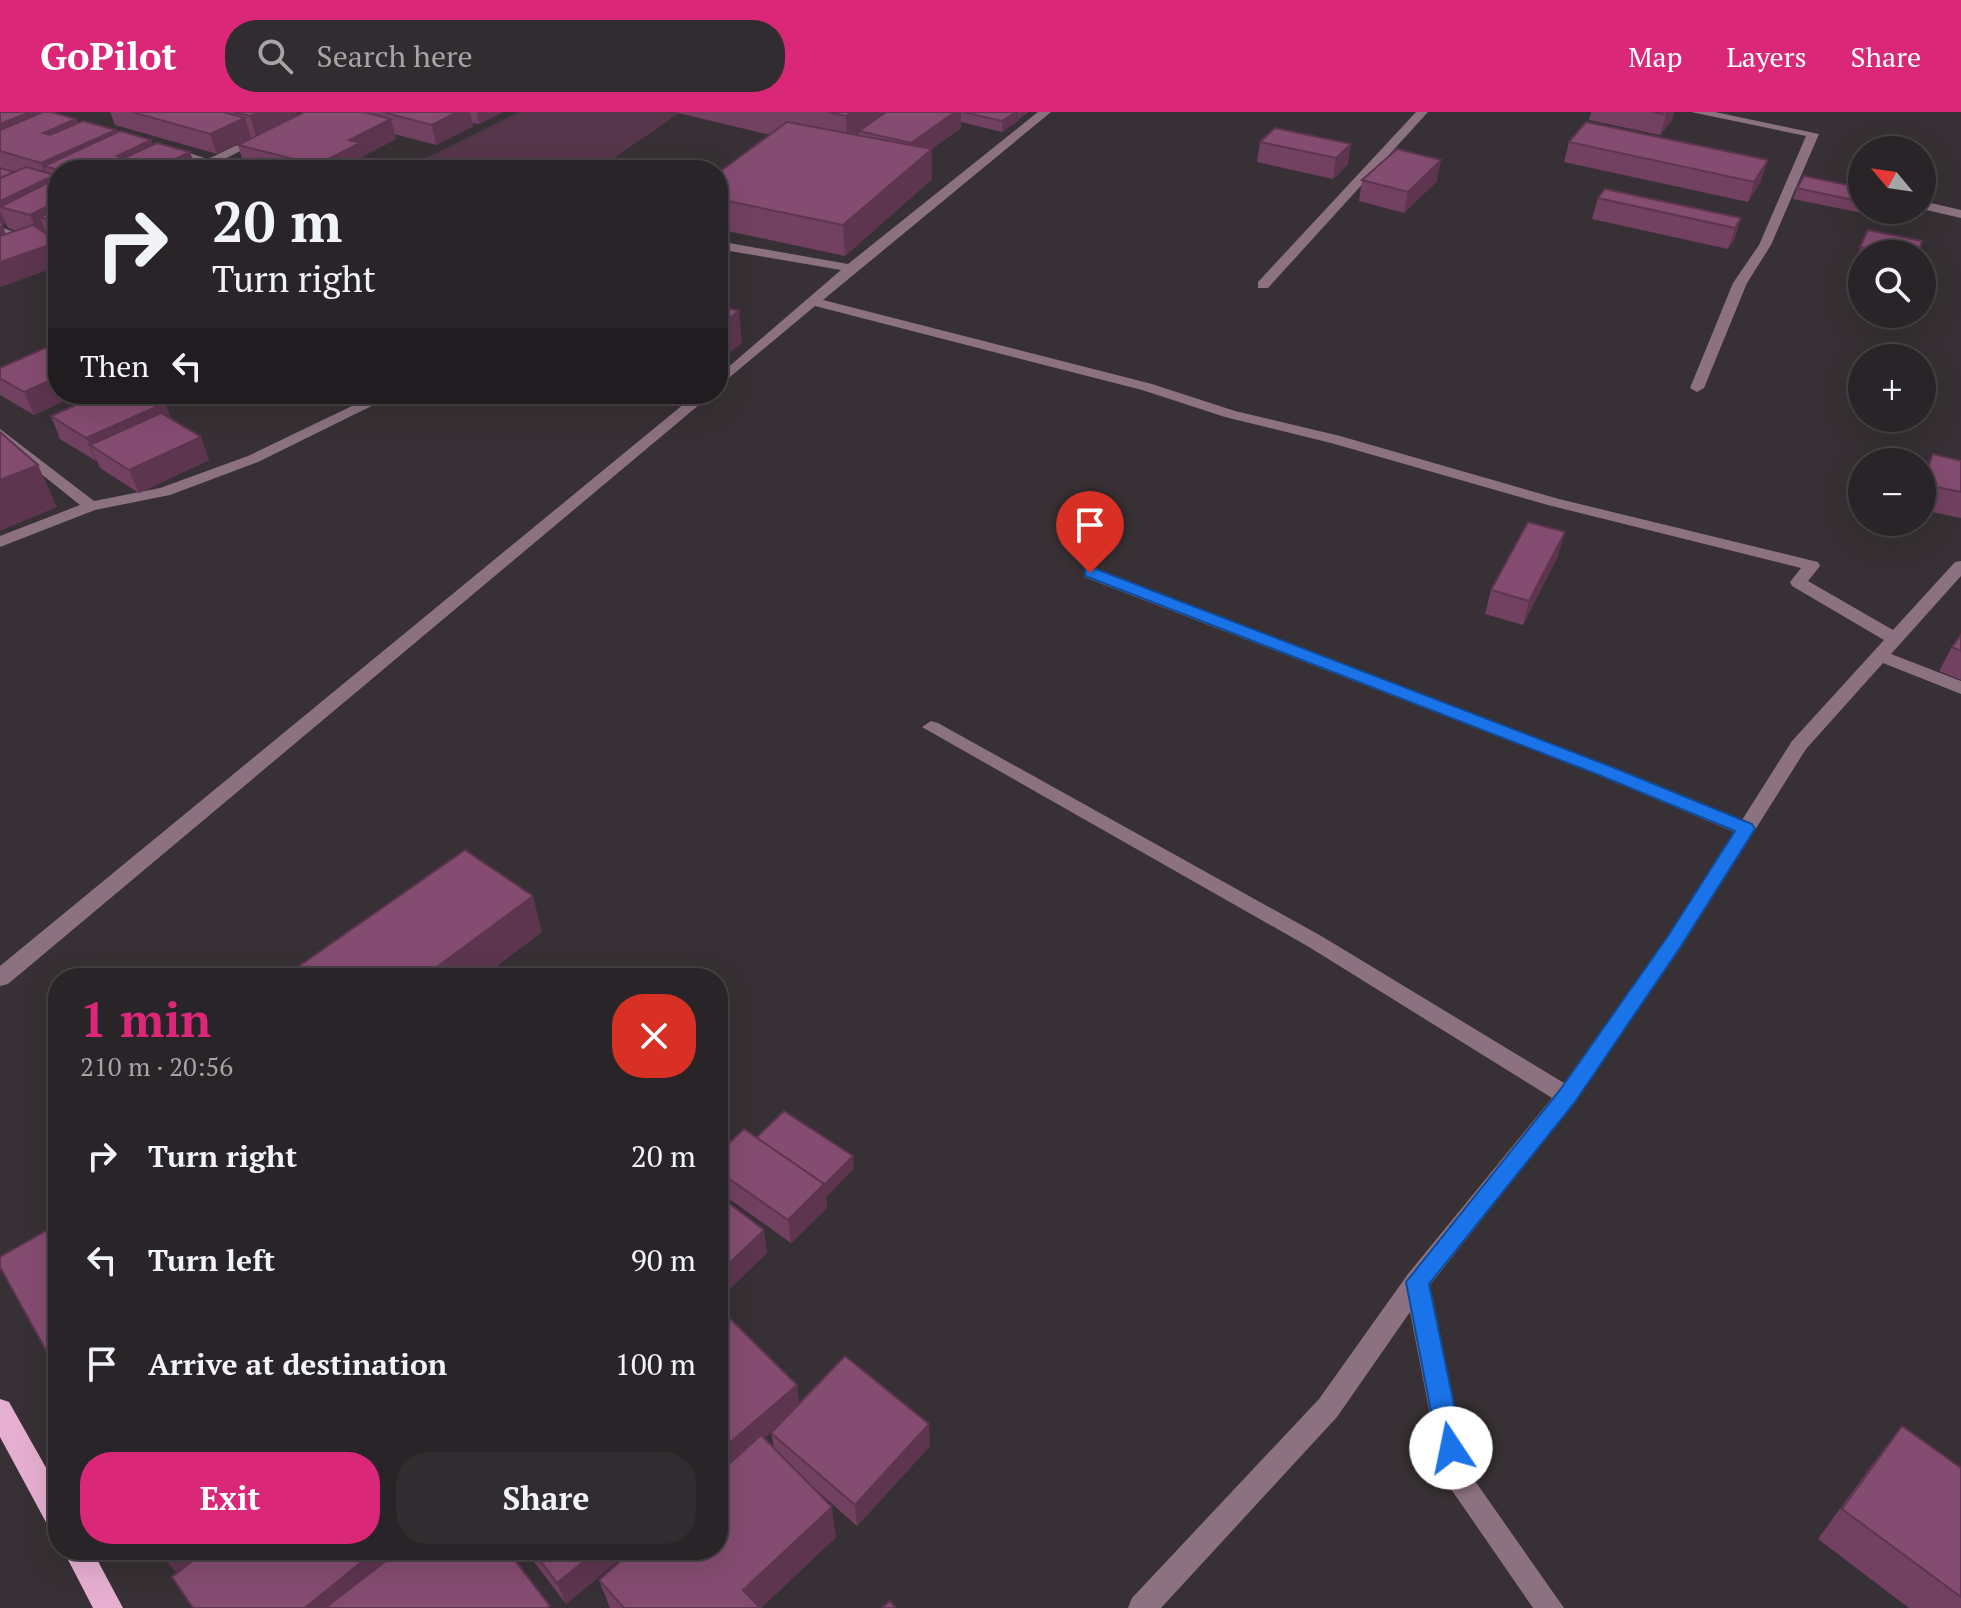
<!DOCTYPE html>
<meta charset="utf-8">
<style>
body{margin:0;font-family:"PT Serif",serif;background:#312c2f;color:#f1f3f6;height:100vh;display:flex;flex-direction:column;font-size:30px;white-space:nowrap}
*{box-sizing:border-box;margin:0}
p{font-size:26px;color:#a5a4a7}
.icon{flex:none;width:44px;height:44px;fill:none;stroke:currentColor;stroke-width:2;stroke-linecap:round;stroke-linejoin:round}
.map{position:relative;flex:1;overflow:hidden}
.side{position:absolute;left:48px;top:856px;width:680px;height:592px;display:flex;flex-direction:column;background:#292427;border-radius:32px;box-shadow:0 8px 32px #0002,0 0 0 2px #454144}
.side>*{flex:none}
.top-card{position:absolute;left:48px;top:48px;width:680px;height:244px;border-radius:32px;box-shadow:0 8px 32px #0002,0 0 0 2px #454144;background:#292427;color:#f1f3f6;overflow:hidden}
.needle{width:52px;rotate:299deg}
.tools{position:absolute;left:1848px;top:24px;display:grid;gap:16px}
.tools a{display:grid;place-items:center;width:88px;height:88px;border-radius:50%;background:#292427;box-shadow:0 8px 32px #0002,0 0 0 2px #454144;font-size:40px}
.pin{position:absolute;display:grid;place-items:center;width:68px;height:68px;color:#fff;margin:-82px -34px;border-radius:50% 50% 50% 0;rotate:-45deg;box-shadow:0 0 8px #0007}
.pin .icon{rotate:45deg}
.me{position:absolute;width:88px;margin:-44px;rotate:349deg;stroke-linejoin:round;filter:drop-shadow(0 0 6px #0008)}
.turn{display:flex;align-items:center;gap:28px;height:168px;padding:0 32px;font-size:36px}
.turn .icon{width:104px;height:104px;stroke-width:2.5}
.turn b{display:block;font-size:56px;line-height:68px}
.then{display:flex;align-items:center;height:76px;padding:0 32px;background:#0003;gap:16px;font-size:30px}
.round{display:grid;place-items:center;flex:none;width:84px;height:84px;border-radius:32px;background:#312c2f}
.overview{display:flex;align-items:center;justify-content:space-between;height:136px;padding:0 32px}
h1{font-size:48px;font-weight:600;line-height:60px;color:#db2777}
.cta{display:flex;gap:16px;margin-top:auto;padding:16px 32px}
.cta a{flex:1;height:92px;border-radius:32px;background:#db2777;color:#fff;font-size:32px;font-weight:600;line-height:92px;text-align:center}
.cta a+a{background:#312c2f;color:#f1f3f6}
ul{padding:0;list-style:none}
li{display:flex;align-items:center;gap:24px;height:104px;padding:0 32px}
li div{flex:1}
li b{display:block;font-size:30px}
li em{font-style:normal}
header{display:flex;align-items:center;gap:48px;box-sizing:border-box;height:112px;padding:0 40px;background:#db2777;color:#fff}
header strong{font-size:38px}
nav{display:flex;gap:44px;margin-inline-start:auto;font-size:28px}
.search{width:560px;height:72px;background:#312c2f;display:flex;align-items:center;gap:20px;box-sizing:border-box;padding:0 28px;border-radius:32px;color:#a5a4a7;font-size:30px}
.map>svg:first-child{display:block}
</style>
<header>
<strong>GoPilot</strong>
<div class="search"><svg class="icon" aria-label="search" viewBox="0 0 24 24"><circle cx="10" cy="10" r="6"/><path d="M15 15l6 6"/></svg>Search here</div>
<nav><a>Map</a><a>Layers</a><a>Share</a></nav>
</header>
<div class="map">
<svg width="1961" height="1496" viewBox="0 0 1961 1496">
<rect width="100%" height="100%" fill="#373034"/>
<!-- green -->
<polygon fill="#56364a" points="519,0 673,0 679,1 597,58 460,58 419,50"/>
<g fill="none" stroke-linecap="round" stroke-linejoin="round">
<!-- minor -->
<g fill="#8c7181" fill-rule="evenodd">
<polygon points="1038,0 1051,0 823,188 1152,272 1235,299 1340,324 1559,387 1818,450 1820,454 1808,469 1893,518 1955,450 1961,449 1961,464 1891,542 1961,569 1961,582 1883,551 1806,637 1682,834 1575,990 1430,1173 1468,1359 1564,1496 1533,1496 1442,1364 1410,1200 1337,1305 1161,1496 1128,1496 1132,1486 1319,1287 1408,1162 1552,986 1309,835 922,615 931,609 938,611 1323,825 1564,971 1668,824 1734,720 1598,663 1084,465 1084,457 1096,457 1612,655 1742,708 1792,629 1884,528 1792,474 1790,470 1801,456 1548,393 1331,331 1225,305 1142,278 815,194 718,275 718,264 841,158 718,137 718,129 848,152"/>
<polygon points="1416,0 1428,0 1268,176 1258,176 1258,170"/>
<polygon points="1691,0 1715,0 1819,22 1771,133 1747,171 1704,276 1697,280 1690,276 1733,171 1759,133 1806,24"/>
<polygon points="260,22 270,24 209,55 161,38 167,34 208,47"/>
<polygon points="1922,89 1961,98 1961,106 1922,97"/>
<polygon points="0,115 58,135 58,143 0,123"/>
<polygon points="377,282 396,282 258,350 170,383 95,398 0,435 0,424 80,393 0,329 0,317 94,389 160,376 248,344"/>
<polygon points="696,282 712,282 8,872 0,874 0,854"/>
</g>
<!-- major -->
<g fill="#e6afd1" fill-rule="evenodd">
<polygon points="0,1287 9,1290 58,1377 58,1417 48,1414 0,1325"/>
<polygon points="63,1438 92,1438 123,1496 93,1496"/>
</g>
</g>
<!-- wall -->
<g fill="#724161" fill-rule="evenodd">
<path d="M0 0 76 7 78 11 116 18 117 21 151 28 153 33 190 40 196 58H58V130L56 129 58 131V154L0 175ZM6 111 8 116 17 119 6 122 2 113Z"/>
<polygon points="110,0 297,0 297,3 304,0 503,0 479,12 472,11 473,14 436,33 394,22 396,27 363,44 365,51 352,58 263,58 244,53 238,33 251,26 217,42 115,13"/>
<polygon points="674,0 1029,0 1020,6 1019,6 1019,8 1002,20 961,10 961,16 931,37 932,67 845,144 718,117 718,61 770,23"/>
<polygon points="1591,0 1674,0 1672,8 1660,23 1589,8"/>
<polygon points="1275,16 1348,52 1333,67 1257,50 1260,30"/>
<polygon points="1569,30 1761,69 1748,90 1564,50"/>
<polygon points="1362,68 1437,69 1404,101 1359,89"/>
<polygon points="1797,76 1862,76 1862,98 1869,98 1867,102 1793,87"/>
<polygon points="1598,86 1741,106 1734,128 1728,137 1592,107"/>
<polygon points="1868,118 1917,142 1862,142 1862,147 1856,146"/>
<polygon points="0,256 58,282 79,282 34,303 0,283"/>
<polygon points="165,291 171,307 209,348 139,381 100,356 97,349 96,349 60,327 51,304"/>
<polygon points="1933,342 1961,349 1961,406 1922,398 1922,368"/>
<polygon points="1558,444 1523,513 1485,502 1491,478"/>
<polygon points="1961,523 1961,568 1939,559 1952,535"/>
<polygon points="756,1026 854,1056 826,1085 827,1096 791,1131 718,1079 718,1042"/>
<path d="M718 1195 800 1291 930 1334 857 1414 813 1375 836 1425 761 1496H610L599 1468 718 1438ZM772 1320 771 1321 774 1336 764 1326Z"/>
<polygon points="1902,1314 1961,1356 1961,1496 1909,1496 1818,1427 1877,1346"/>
<polygon points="525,1438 631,1438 566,1492"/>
</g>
<!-- shaded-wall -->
<g fill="#5d354f">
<polygon points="30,0 46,0 0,36 0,12"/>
<polygon points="260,0 297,0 298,4 256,24 250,4"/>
<polygon points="457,0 470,0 473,14 436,33 432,13"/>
<polygon points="477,0 503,0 479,12"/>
<polygon points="851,0 907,0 859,19 859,33 848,41 846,4"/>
<polygon points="952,0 961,0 961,16 912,51 911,31"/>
<polygon points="1016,0 1019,0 1019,8 1002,20 1002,9"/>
<polygon points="1020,0 1029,0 1020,6"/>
<polygon points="1668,0 1674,0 1672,8 1660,23 1666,3"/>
<polygon points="245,6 251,26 217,42 210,22"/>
<polygon points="76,7 83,27 51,41 43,21"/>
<polygon points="391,7 396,27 363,44 365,51 352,58 319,58 317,53 349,28"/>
<polygon points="116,18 123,38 44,54 49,66 55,63 58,70 0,95 0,89 47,67 41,51"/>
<polygon points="151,28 158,48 138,58 117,44"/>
<polygon points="1351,32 1348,52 1333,67 1336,46"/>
<polygon points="932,37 932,67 845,144 843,113"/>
<polygon points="190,40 196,58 153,58"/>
<polygon points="1441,48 1437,69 1404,101 1408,80"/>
<polygon points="1768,48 1761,69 1748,90 1754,70"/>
<polygon points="58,89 58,111 40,105 46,121 39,124 30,103"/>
<polygon points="0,98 6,111 2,113 0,109"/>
<polygon points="1741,106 1734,128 1728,137 1735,116"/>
<polygon points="2,113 11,135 0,138 0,114"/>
<polygon points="58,130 58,154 0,175 0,150"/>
<polygon points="739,199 742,231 718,250 718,215"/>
<polygon points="58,265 58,282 79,282 34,303 24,280"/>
<polygon points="165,291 174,313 90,333 97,349 96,349 86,326"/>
<polygon points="201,325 209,348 139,381 129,358"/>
<polygon points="38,353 57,395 0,419 0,368"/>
<polygon points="1565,420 1558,444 1523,513 1529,489"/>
<polygon points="533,784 542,820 481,866 422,866"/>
<polygon points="853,1044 854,1056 826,1085 827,1096 791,1131 788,1108"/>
<polygon points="764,1118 767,1141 718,1189 718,1162"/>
<polygon points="797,1273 800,1295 718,1367 718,1341"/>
<polygon points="929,1312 930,1334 857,1414 855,1393"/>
<polygon points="832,1395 836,1425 761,1496 747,1496 743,1478"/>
<polygon points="158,1438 213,1438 177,1462"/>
<polygon points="376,1438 429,1438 359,1496 305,1496"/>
<polygon points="598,1438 631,1438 566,1492 557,1471"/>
</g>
<!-- building -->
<g fill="#854c71" stroke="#5d354f" stroke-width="2">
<polygon points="0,0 30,0 0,12"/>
<polygon points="43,0 51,0 76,7 43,21 50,23 83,9 116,18 41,51 0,39 0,18"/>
<polygon points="132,0 224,0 245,6 210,22"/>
<polygon points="234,0 260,0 250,4"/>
<polygon points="304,0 364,0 391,7 349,28 360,31 317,53 238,33"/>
<polygon points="382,0 457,0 432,13"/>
<polygon points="828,0 851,0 846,4"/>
<polygon points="886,0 955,0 911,31 859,19"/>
<polygon points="963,0 1016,0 1002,9"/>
<polygon points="1652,0 1668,0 1666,3"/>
<polygon points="787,10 932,37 843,113 718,87 718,61"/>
<polygon points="1586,10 1768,48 1754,70 1569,30"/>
<polygon points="1275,16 1351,32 1336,46 1260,30"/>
<polygon points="120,19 151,28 117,44 124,46 157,31 190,40 153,58 59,58 44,54"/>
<polygon points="1397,37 1441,48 1408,80 1362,68"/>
<polygon points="433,47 501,58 417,58"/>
<polygon points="26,55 55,63 0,89 0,66"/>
<polygon points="0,56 14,60 0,66"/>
<polygon points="1804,64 1862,76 1862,90 1797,76"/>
<polygon points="57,66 58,66 58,89 30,103 0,95"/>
<polygon points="1605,77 1741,106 1735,116 1598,86"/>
<polygon points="58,96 58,111 40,105"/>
<polygon points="33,113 58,130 0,150 0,124"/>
<polygon points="1868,118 1922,129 1917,142 1892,142 1860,135"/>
<polygon points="718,193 739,199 718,215"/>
<polygon points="45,236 58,243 58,265 24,280 0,266 0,256"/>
<polygon points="101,282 151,282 165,291 86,326 51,304"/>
<polygon points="161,301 201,325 129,358 90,333"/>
<polygon points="0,320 38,353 0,368"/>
<polygon points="1933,342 1961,349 1961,380 1922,372"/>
<polygon points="1528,410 1565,420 1529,489 1491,478"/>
<polygon points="1961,523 1961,539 1952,535"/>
<polygon points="465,738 533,784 422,866 282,866"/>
<polygon points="784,999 853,1044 824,1073 824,1072 756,1026"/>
<polygon points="744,1017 824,1072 788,1108 718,1059 718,1042"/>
<polygon points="718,1083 764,1118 718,1162"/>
<polygon points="58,1112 58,1260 0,1155 0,1145"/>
<polygon points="718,1195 797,1273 718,1341"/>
<polygon points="845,1244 929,1312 855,1393 771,1321"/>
<polygon points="1902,1314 1961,1356 1961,1485 1842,1397"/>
<polygon points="761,1323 832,1395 743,1478 760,1496 624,1496 599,1468 633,1438 718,1438 718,1362"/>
<polygon points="206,1438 376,1438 305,1496 193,1496 172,1465"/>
<polygon points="400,1438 507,1438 550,1494 547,1496 325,1496"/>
<polygon points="532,1438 598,1438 557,1471"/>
<polygon points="890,1489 896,1496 882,1496"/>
</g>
<!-- route -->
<polygon fill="#1a73e8" stroke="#114b97" stroke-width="2" points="1085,457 1096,457 1612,655 1752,712 1755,717 1681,834 1575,990 1429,1172 1463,1336 1459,1345 1451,1348 1442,1345 1438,1336 1406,1170 1560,978 1668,824 1735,719 1599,663 1085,464"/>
</svg>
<div class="tools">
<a><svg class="needle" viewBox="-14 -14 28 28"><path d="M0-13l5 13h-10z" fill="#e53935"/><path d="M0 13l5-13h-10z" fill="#a5a4a7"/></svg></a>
<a><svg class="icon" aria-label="search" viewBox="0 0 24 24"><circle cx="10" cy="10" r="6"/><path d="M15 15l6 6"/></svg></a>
<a>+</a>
<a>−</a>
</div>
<div class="pin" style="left:1090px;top:461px;background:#d93025"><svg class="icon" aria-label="arrive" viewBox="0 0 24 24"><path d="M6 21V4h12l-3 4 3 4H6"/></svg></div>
<svg class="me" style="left:1451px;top:1336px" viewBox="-20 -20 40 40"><circle r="19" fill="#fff"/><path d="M0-13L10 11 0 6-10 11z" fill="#1a73e8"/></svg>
<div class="top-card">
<div class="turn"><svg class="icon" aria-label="right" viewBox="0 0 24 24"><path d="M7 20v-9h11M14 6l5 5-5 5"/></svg><div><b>20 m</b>Turn right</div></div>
<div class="then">Then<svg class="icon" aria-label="left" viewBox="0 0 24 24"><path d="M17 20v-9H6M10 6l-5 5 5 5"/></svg></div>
</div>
<section class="side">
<div class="overview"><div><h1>1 min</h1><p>210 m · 20:56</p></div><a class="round" style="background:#d93025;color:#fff"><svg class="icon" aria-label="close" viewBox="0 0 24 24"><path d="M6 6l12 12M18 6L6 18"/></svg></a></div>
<ul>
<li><svg class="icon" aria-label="right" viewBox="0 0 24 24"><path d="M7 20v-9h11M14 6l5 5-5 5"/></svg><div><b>Turn right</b></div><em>20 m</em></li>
<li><svg class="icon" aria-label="left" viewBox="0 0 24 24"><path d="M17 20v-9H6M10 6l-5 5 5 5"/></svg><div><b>Turn left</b></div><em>90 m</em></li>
<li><svg class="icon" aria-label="arrive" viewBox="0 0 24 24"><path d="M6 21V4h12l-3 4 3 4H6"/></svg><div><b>Arrive at destination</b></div><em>100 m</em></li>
</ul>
<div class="cta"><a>Exit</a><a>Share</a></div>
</section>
</div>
